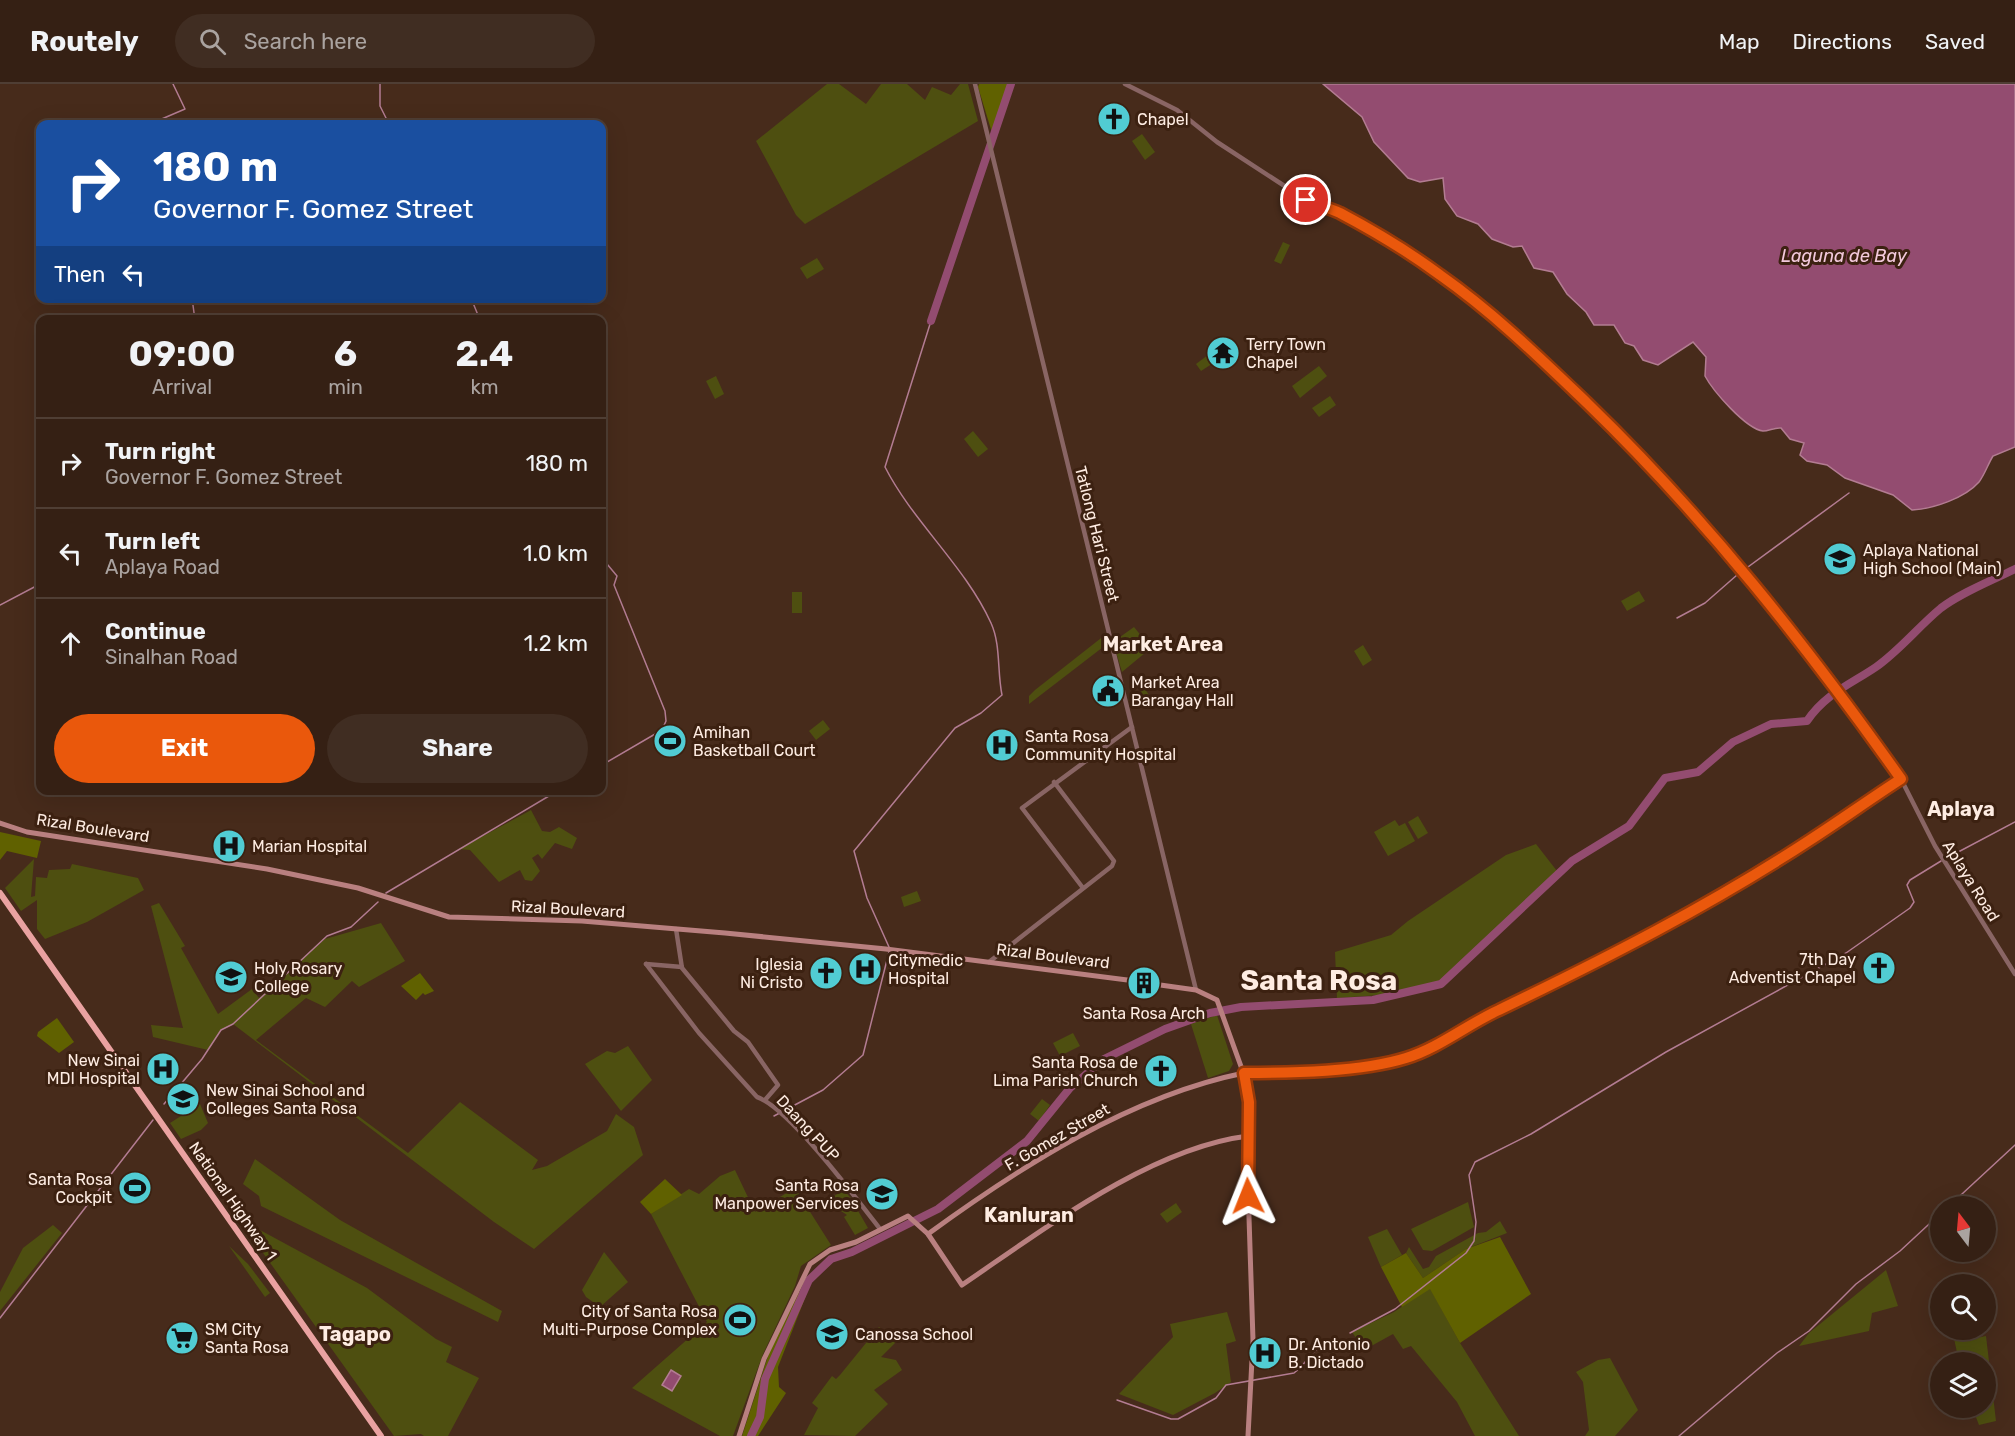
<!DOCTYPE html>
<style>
body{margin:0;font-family:Rubik,sans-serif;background:#402d22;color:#f1f3f6;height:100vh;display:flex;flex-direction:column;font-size:22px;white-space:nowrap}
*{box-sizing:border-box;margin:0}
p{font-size:20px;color:#aaa3a0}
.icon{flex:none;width:33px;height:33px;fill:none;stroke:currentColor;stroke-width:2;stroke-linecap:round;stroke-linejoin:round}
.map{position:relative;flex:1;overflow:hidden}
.side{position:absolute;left:36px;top:231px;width:570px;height:480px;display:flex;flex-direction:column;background:#352014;border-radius:12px;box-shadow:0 6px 24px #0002,0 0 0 2px #4f3e34}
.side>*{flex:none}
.top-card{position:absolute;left:36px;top:36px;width:570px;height:183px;border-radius:12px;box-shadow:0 6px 24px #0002,0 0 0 2px #4f3e34;background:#1a4fa0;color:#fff;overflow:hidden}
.needle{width:39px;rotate:344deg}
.tools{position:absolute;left:1930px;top:1112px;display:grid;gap:12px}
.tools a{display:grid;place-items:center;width:66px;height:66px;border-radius:50%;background:#352014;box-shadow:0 6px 24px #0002,0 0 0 2px #4f3e34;font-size:30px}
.pin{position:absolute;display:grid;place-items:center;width:51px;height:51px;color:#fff;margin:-26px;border:3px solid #fff;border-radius:50%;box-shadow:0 2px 6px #0007}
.me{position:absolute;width:66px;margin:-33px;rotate:358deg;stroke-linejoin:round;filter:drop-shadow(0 0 4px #0008)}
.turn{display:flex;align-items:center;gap:21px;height:126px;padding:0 18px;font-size:27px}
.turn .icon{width:78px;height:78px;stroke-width:2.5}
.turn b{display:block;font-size:42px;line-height:51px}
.then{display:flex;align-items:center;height:57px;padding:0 18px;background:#0003;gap:12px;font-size:22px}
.eta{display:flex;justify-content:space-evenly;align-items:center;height:102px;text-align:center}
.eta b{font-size:36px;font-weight:700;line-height:42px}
.button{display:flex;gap:12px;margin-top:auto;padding:12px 18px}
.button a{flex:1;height:69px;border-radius:36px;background:#ea580c;color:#fff;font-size:24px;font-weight:700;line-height:69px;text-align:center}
.button a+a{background:#402d22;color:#f1f3f6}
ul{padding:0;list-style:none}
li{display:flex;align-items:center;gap:18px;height:90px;padding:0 18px;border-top:2px solid #4f3e34}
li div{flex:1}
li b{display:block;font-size:22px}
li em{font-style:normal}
header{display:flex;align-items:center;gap:36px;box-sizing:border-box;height:84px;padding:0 30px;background:#352014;border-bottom:2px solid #4f3e34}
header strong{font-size:28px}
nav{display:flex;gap:33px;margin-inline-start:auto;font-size:21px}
.search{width:420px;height:54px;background:#402d22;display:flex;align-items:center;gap:15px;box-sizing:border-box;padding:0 21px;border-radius:33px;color:#aaa3a0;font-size:22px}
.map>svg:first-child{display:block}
</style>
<header>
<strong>Routely</strong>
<div class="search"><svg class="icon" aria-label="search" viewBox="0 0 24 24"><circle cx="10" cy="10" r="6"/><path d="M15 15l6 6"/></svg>Search here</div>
<nav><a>Map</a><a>Directions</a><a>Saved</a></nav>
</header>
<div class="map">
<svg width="2015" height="1352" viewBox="0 0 2015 1352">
<rect width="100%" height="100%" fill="#472b1b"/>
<!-- green -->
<g fill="#4e4f10">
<polygon points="827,0 839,0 866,20 881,0 907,0 925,16 932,3 951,11 960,0 968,0 978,37 805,140 796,131 756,57"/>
<polygon points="1142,50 1155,68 1145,76 1132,57"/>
<polygon points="1283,158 1290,161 1281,180 1274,177"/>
<polygon points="817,174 824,185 807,195 800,184"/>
<polygon points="1212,268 1218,276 1201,287 1196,280"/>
<polygon points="1319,282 1327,292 1300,314 1292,302"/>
<polygon points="716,292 724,310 715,315 706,297"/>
<polygon points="1330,312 1336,321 1319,333 1312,324"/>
<polygon points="973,347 988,365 978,373 964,355"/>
<polygon points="1639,507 1645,517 1627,527 1621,517"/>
<rect x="792" y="508" width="10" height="21"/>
<polygon points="1134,543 1151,564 1122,588 1113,558"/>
<polygon points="1105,551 1107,560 1029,620 1029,612 1035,606"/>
<polygon points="1363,561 1372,576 1363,582 1354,567"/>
<polygon points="1145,605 1151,614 1135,624 1129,616"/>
<polygon points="823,636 830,645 816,656 809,647"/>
<polygon points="531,726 542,747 550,748 559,743 577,754 572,765 555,759 542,775 538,770 532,774 540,787 532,797 525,796 520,786 499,798 470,766 459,765"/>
<polygon points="1418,732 1428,749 1418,755 1408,738"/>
<polygon points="1395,736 1399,742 1405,739 1415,757 1388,772 1374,748"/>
<polygon points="1536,760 1557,787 1440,898 1395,910 1337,914 1335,868 1391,851 1408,837 1506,771"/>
<polygon points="34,775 31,813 35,812 36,793 47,794 49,786 70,785 72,780 138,794 144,806 87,838 45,855 37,845 37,816 21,827 5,804"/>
<polygon points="917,807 921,817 904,823 901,813"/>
<polygon points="159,819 185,862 181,864 218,930 252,905 259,914 325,855 381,839 405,877 359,903 352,897 325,923 306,914 256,956 408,1069 460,1018 538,1076 532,1086 547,1082 607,1047 616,1030 634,1043 643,1071 534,1165 494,1138 233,940 221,946 208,966 153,953 151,941 183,944 151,822"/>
<polygon points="1217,931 1233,980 1229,987 1208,994 1191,940"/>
<polygon points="1073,949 1080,962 1060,972 1053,959"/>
<polygon points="628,962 652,996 621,1027 585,980 607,967 615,969"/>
<polygon points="1042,1015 1050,1021 1039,1037 1030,1030"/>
<polygon points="200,1020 208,1039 201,1046 181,1055 170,1039"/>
<polygon points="255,1075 340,1136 502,1227 498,1238 261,1122 259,1112 243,1100"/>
<polygon points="735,1086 755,1128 795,1104 831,1161 801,1182 795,1202 763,1270 733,1352 720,1352 632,1304 707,1238 651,1130 689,1105 699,1110 720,1092"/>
<polygon points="844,1106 859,1124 857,1125 868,1144 855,1151 844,1133 847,1131 832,1121 829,1115"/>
<polygon points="1468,1118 1474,1143 1432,1167 1423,1166 1411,1145"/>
<polygon points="1176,1119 1182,1128 1167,1139 1160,1130"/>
<polygon points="238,1134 367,1204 436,1255 452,1263 446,1278 479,1294 448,1352 424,1352 421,1350 394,1352"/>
<polygon points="1500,1137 1507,1149 1466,1165 1423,1194 1406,1169 1409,1163 1423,1185 1429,1183 1436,1172 1478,1149 1486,1148"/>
<polygon points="53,1141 62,1149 0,1227 0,1208 23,1164"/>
<polygon points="1387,1145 1402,1171 1381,1183 1368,1153"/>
<polygon points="229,1162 248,1180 270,1209 265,1213"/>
<polygon points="604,1168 628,1198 600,1223 586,1213 582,1206"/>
<polygon points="1886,1186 1898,1222 1872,1229 1869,1247 1799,1262 1809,1249"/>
<polygon points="1430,1204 1460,1259 1519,1352 1475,1352 1457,1318 1411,1262 1403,1265 1393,1250 1364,1266 1352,1248 1394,1228"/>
<polygon points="1227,1228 1236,1257 1226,1260 1231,1298 1215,1309 1173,1331 1119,1310 1173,1253 1170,1240"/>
<polygon points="879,1243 896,1258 881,1273 896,1276 902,1286 874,1306 888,1320 855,1352 804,1351 818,1324 812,1319 832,1292 836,1295 840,1291"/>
<polygon points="1952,1245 1974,1245 1976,1254 1986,1252 1996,1337 1979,1341 1972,1323 1986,1323 1986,1278 1959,1278"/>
<polygon points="1610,1274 1638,1326 1615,1352 1585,1352 1589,1346 1583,1298 1576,1288 1598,1276"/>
</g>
<!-- forest -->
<g fill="#606100">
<polygon points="979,0 1011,0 993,52 978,3"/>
<polygon points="0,748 41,757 37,774 7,767 0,776"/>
<polygon points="420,889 434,907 425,911 423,909 416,916 401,902"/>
<polygon points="57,934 74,958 59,969 37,952 38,948"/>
<polygon points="665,1095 682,1111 651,1130 640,1118"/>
<polygon points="1500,1153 1531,1210 1460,1259 1430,1205 1402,1223 1381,1183 1406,1169 1423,1194 1466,1165"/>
<polygon points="797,1208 807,1209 778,1283 779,1303 786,1309 758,1352 742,1352 769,1269"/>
</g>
<!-- water -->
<g fill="#934c70" stroke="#b37c92" stroke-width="1.5">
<path d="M1323 0H2015V363L1993 372C1988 380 1985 390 1979 398 1965 414 1933 425 1912 426L1893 411 1845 394 1827 381 1807 377 1800 371 1804 359 1790 355 1781 344C1775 343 1769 347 1763 347 1746 345 1713 307 1705 292L1706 273 1693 258 1658 281 1643 276 1634 262 1625 259 1614 241H1594L1586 228 1567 210 1553 188 1534 184 1522 162 1513 163 1492 155 1478 140 1457 132 1445 115 1443 94 1420 98 1408 94 1374 58 1362 33Z"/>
<polygon points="671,1286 681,1292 672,1307 662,1301"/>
</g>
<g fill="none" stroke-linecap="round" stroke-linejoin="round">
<!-- stream -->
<g stroke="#b37c92" stroke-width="1.5">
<polyline points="380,0 380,22 389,40"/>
<polyline points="150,40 185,25 173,0"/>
<polyline points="192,214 195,236"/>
<polyline points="471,214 480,236"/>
<polyline points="602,474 617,492 614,501 665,627 666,637 662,646 602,681"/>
<polyline points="0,521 40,500"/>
<polyline points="1677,534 1705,519 1737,491 1849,409"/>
<polyline points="1945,775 2015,738"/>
<polyline points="386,809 559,706"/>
<path d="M889 863 867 814 854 767 955 644 981 629 1002 611C997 587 1001 561 991 539 965 482 913 438 885 383L931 237"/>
<polyline points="164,1020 202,975 221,946 233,940 327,852 351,843 378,818"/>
<polyline points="774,1032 823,1006 863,971 889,868"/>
<polyline points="1949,1122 2015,1061"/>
<polyline points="0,1234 153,1036"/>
<polyline points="1350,1249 1395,1225 1466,1169 1474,1157 1476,1138 1469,1091 1475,1078 1531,1050 1666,968 1846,869 1910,824 1914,818 1907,801 1910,796 1941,777"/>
<path d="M1117 1316 1171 1335H1178L1216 1314 1226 1301 1294 1289C1306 1280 1309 1270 1324 1260"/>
<polyline points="1679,1352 1777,1269 1809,1247 1856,1200 1900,1167 1941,1129"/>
</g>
<!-- river -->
<g stroke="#934c70" stroke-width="8">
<polyline points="931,237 1011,0"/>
<path d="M751 1352 760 1333 765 1295 809 1196 831 1175 852 1168 938 1125 1027 1057 1070 1004 1104 975 1165 945 1210 929 1241 923 1373 916 1441 900 1572 777 1629 742 1665 694 1698 688 1733 658 1771 640 1807 637C1825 610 1851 600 1876 583 1900 566 1918 543 1941 524 1962 508 1991 497 2015 485"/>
</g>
<!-- tertiary -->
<g stroke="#896564" stroke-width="4.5">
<polyline points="975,0 1196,906"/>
<polyline points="1125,0 1177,26 1217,58 1306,116 1338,129 1439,190 1526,260 1620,350 1745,489 1840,610 1901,695 1935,762 2015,890"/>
<polyline points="1083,804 1022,724 1132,643"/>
<polyline points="676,845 682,884 734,947 748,958 778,1001 765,1016"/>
<polyline points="989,878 1112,782 1114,777 1054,698"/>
<path d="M646 880 699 949 757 1013C789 1024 856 1114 880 1145"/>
<polyline points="646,880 682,883"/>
<path d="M1244 989C1291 989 1361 988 1406 974 1439 964 1468 940 1499 926 1605 875 1711 820 1810 756 1841 736 1870 714 1901 695"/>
</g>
<!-- secondary -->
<g stroke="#b98080" stroke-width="5">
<polyline points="0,739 27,748 267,785 358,804 449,833 582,837 725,849 886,865 1143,898"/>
<polyline points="1146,899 1196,906 1217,916 1247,999 1249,1018 1247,1072 1253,1256 1248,1352"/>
<path d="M928 1150C1020 1083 1130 1012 1244 989"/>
<path d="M739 1352 764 1275 810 1180 830 1166 856 1158 908 1132 928 1150 962 1201C1043 1146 1150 1064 1248 1052"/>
</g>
<!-- trunk -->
<polyline stroke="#eaa2a1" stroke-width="6" points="0,809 381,1352"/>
</g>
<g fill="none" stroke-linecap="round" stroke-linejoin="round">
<defs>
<path id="route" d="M1248 1112 1249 1018 1244 989C1292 989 1361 988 1406 974 1439 964 1468 940 1499 926 1605 875 1711 821 1810 756 1841 736 1870 715 1901 695 1807 562 1705 433 1587 319 1540 274 1494 229 1440 191 1409 168 1374 147 1340 129 1329 124 1317 121 1306 116"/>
</defs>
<!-- route casing -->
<use href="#route" stroke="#983908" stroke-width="15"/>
<!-- route -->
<use href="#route" stroke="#ea580c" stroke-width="10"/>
</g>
<!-- icons -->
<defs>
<symbol id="church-disc" viewBox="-11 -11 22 22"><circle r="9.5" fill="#51ccd3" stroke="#3c2111"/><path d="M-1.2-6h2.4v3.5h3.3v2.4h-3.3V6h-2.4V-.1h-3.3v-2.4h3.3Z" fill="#111"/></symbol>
<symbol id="temple-disc" viewBox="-11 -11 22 22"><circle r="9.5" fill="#51ccd3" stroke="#3c2111"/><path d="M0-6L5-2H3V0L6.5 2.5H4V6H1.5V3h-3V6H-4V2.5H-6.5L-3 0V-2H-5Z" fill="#111"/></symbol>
<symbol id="school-disc" viewBox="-11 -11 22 22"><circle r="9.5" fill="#51ccd3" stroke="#3c2111"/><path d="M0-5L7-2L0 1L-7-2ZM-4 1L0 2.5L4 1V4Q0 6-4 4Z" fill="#111"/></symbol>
<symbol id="civic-disc" viewBox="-11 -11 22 22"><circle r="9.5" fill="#51ccd3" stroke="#3c2111"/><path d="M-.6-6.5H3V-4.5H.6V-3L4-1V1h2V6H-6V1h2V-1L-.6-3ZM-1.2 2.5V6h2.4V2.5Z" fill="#111"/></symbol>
<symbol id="stadium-disc" viewBox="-11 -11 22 22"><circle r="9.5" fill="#51ccd3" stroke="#3c2111"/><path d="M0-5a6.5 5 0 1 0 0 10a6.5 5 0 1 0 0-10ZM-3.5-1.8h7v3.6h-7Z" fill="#111"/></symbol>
<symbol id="hospital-disc" viewBox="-11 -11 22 22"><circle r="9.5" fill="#51ccd3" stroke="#3c2111"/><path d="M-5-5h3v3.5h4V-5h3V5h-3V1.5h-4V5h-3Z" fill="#111"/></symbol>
<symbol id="university-disc" viewBox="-11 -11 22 22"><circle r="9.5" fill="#51ccd3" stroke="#3c2111"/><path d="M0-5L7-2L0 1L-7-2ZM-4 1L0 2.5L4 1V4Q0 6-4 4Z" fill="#111"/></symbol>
<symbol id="building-disc" viewBox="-11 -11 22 22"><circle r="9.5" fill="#51ccd3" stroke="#3c2111"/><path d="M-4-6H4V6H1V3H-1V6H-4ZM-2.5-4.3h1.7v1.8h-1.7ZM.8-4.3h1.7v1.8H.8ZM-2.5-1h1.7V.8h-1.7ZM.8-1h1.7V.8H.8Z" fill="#111"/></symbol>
<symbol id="supermarket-disc" viewBox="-11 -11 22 22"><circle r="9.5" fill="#51ccd3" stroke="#3c2111"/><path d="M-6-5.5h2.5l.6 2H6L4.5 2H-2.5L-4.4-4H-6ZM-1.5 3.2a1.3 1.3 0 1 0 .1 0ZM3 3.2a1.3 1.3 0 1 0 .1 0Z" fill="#111"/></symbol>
</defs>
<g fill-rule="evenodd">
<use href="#church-disc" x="1095" y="16" width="38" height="38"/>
<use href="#temple-disc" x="1204" y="250" width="38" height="38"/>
<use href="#school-disc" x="1821" y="456" width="38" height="38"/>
<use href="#civic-disc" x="1089" y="588" width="38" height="38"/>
<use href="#stadium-disc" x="651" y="638" width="38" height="38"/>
<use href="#hospital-disc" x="983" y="642" width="38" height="38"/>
<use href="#hospital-disc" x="210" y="743" width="38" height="38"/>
<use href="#church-disc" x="1860" y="865" width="38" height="38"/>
<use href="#hospital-disc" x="846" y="866" width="38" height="38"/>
<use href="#church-disc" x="807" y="870" width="38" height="38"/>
<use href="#university-disc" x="212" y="874" width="38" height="38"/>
<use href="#building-disc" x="1125" y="880" width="38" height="38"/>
<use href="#hospital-disc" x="144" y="966" width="38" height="38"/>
<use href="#church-disc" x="1142" y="968" width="38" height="38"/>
<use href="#university-disc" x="164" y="996" width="38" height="38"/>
<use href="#stadium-disc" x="116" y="1085" width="38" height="38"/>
<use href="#university-disc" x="863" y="1091" width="38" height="38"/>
<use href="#stadium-disc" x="721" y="1217" width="38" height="38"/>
<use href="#school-disc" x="813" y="1231" width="38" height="38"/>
<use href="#supermarket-disc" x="163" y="1235" width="38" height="38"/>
<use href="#hospital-disc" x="1246" y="1250" width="38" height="38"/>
</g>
<g text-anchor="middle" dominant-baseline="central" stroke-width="6" stroke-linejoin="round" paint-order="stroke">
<!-- poi labels -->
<g font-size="16" fill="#feece2" stroke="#3c2111" text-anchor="start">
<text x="1137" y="35">Chapel</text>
<text x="1246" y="260">Terry Town<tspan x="1246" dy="18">Chapel</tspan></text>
<text x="1863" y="466">Aplaya National<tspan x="1863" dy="18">High School (Main)</tspan></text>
<text x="1131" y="598">Market Area<tspan x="1131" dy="18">Barangay Hall</tspan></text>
<text x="693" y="648">Amihan<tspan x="693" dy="18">Basketball Court</tspan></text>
<text x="1025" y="652">Santa Rosa<tspan x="1025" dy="18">Community Hospital</tspan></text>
<text x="252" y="762">Marian Hospital</text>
<text x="1856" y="875" text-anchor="end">7th Day<tspan x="1856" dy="18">Adventist Chapel</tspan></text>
<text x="888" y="876">Citymedic<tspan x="888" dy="18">Hospital</tspan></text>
<text x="803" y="880" text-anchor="end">Iglesia<tspan x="803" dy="18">Ni Cristo</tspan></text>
<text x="254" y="884">Holy Rosary<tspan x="254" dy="18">College</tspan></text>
<text x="1144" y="929" text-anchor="middle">Santa Rosa Arch</text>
<text x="140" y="976" text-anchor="end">New Sinai<tspan x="140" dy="18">MDI Hospital</tspan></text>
<text x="1138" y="978" text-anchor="end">Santa Rosa de<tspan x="1138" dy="18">Lima Parish Church</tspan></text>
<text x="206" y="1006">New Sinai School and<tspan x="206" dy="18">Colleges Santa Rosa</tspan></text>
<text x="112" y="1095" text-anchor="end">Santa Rosa<tspan x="112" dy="18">Cockpit</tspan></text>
<text x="859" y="1101" text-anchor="end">Santa Rosa<tspan x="859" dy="18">Manpower Services</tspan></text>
<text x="717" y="1227" text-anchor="end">City of Santa Rosa<tspan x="717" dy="18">Multi-Purpose Complex</tspan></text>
<text x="205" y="1245">SM City<tspan x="205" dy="18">Santa Rosa</tspan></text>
<text x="855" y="1250">Canossa School</text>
<text x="1288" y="1260">Dr. Antonio<tspan x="1288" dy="18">B. Dictado</tspan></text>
</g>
<!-- street labels -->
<g font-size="16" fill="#feece2" stroke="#3c2111">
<text transform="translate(1097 450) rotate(76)">Tatlong Hari Street</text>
<text transform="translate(93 744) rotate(9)">Rizal Boulevard</text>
<text transform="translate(1971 797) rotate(58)">Aplaya Road</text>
<text transform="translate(568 825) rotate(3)">Rizal Boulevard</text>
<text transform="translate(1053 872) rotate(7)">Rizal Boulevard</text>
<text transform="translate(808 1044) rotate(47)">Daang PUP</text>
<text transform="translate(1057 1053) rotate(-30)">F. Gomez Street</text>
<text transform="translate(233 1117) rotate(55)">National Highway 1</text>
</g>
<!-- water labels -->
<g font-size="18" font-style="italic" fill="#f3c9dc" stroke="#3c2111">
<text x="1844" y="172">Laguna de Bay</text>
</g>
<!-- quarter labels -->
<g font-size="20" font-weight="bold" fill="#feece2" stroke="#3c2111">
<text x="1163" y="560">Market Area</text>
<text x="1961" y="725">Aplaya</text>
<text x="1029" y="1131">Kanluran</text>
<text x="355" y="1250">Tagapo</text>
</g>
<!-- town labels -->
<g font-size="28" font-weight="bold" fill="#feece2" stroke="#3c2111">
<text x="1319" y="896">Santa Rosa</text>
</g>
</g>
</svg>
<div class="tools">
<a><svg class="needle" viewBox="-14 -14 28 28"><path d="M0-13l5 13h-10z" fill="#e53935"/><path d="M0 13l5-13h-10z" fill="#aaa3a0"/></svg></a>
<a><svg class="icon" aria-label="search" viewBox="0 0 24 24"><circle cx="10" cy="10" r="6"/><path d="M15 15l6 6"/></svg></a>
<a><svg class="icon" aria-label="layers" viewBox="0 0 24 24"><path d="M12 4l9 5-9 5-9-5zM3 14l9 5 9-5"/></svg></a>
</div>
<div class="pin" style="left:1306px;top:116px;background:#d93025"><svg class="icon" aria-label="arrive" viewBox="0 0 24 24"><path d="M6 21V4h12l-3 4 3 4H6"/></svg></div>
<svg class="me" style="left:1248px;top:1112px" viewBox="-20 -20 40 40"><path d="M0-17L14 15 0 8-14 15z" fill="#ea580c" stroke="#fff" stroke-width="4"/></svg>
<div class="top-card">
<div class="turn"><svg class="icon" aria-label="right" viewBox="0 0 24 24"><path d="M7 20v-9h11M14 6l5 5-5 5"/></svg><div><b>180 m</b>Governor F. Gomez Street</div></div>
<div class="then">Then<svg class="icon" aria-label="left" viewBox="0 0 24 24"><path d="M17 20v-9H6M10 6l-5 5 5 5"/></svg></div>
</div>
<section class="side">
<div class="eta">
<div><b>09:00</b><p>Arrival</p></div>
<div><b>6</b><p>min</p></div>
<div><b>2.4</b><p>km</p></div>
</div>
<ul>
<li><svg class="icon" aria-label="right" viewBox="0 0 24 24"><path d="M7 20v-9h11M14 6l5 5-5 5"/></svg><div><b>Turn right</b><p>Governor F. Gomez Street</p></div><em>180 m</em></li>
<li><svg class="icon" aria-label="left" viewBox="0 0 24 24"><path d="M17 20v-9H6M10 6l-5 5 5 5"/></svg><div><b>Turn left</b><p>Aplaya Road</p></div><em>1.0 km</em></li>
<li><svg class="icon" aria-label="ahead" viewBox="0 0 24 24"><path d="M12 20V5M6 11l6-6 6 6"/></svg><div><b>Continue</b><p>Sinalhan Road</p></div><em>1.2 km</em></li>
</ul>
<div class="button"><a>Exit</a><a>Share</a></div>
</section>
</div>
